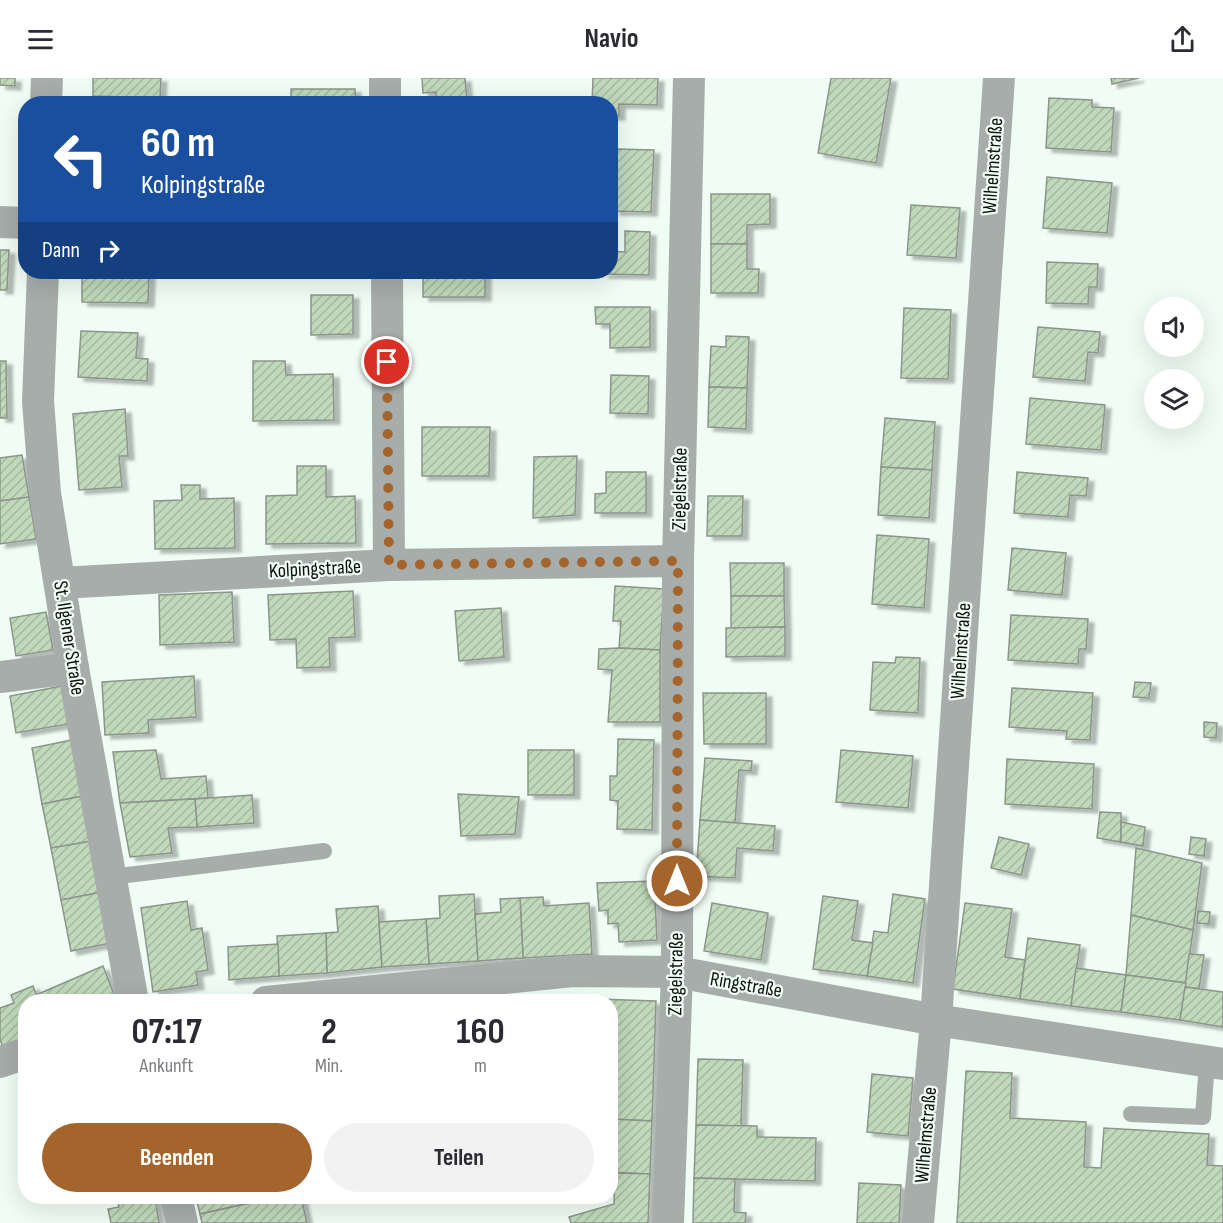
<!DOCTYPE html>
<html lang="de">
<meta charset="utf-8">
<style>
body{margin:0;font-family:"Sofia Sans Condensed",sans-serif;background:#f2f2f3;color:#2b2b33;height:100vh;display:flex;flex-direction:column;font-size:22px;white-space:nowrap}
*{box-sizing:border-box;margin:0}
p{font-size:20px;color:#7c7c81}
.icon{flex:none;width:33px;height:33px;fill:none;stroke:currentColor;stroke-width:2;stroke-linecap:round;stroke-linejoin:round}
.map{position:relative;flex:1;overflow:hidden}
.details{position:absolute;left:18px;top:916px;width:600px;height:210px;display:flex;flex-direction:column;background:#fff;border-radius:24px;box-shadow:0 6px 24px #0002}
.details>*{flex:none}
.top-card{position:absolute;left:18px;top:18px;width:600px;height:183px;border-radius:24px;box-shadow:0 6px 24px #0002;background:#1a4fa0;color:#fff;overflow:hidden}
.controls{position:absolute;left:1144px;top:219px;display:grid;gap:12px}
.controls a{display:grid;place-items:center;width:60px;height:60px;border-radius:50%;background:#fff;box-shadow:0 6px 24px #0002;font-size:30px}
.pin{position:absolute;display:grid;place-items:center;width:51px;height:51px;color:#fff;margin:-26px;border:3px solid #fff;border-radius:50%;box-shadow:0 2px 6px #0007}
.me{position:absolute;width:66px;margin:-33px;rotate:0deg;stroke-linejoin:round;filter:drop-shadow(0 0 4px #0008)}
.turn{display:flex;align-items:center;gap:21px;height:126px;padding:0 24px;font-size:27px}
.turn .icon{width:78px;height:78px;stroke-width:2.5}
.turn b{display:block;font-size:42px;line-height:51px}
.then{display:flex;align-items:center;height:57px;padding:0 24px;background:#0003;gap:12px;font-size:22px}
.eta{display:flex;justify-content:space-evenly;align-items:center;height:102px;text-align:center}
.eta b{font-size:36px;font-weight:700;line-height:42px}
.primary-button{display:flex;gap:12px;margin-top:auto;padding:12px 24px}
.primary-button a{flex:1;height:69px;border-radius:36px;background:#a3652b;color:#fff;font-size:24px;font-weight:700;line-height:69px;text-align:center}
.primary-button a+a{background:#f2f2f3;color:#2b2b33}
header{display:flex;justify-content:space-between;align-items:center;height:78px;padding:0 24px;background:#fff;font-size:27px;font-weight:700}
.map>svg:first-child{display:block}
</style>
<header><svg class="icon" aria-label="menu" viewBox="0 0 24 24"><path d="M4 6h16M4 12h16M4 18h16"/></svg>Navio<svg class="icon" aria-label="share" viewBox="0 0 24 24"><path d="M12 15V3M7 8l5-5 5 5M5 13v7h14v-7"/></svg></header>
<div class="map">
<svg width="1223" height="1145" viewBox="0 0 1223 1145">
<defs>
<pattern id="building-hatch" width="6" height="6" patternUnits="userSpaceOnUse" patternTransform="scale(1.5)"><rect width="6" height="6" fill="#c0d9ba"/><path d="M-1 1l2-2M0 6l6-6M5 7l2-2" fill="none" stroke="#a4b99f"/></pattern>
<filter id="shadow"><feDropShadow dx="6" dy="4" stdDeviation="1.5" flood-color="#0004"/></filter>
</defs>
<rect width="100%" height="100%" fill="#f0fdf5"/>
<!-- building -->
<g fill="url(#building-hatch)" stroke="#8d958b" stroke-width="1.5" filter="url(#shadow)">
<polygon points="0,0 15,0 15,8 0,7"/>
<polygon points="93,0 161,0 160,20 93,18"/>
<polygon points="422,0 465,0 467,23 437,24 436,14 423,15"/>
<polygon points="593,0 658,0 657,27 619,26 619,38 610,38 610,26 592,26"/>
<polygon points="831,0 891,0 876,85 818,75"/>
<polygon points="1111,0 1139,0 1112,6"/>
<polygon points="291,11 355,11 356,26 291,26"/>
<polygon points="1049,20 1092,22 1092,29 1114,30 1111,74 1046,70"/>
<polygon points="616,71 654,72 651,134 614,133"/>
<polygon points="1047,99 1112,105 1107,155 1043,150"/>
<polygon points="711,116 770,116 770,146 747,147 747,166 711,166"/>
<polygon points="911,127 960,130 956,180 907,177"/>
<polygon points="625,153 650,154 649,197 603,196 603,194 610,194 610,173 625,174"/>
<polygon points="711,166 747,166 747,191 759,191 758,215 711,215"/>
<polygon points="0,172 9,172 7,212 0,212"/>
<polygon points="1047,184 1098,186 1097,209 1089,209 1088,226 1046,225"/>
<polygon points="82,194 149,194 148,225 82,224"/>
<rect x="423" y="194" width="62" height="25"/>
<polygon points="311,217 353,217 353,256 311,257"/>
<polygon points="595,229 650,229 650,269 610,270 610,246 596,246"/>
<polygon points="904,230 951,232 948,301 901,300"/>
<polygon points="1038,249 1100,254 1098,275 1088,274 1085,303 1033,299"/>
<polygon points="81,253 138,255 136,280 148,281 147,303 78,299"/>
<polygon points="726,258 749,259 747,310 709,309 711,268 726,269"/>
<polygon points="0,283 6,283 7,340 0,340"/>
<polygon points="253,283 285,283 286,297 333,296 334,342 253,343"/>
<polygon points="611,297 649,298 648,336 610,335"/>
<polygon points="709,309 747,310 746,351 708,349"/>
<polygon points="1030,320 1105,327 1101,372 1026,366"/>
<polygon points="125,331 128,378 119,378 122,409 79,412 73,336"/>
<polygon points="885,340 935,344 932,392 881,389"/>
<polygon points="422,349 490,349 489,398 422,398"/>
<polygon points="22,377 29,419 0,423 0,380"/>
<polygon points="577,378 575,437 533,440 534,379"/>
<polygon points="297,388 326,388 326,419 355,418 356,465 266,466 266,418 297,417"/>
<polygon points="881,389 932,392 929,440 878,437"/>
<polygon points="606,394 646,394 646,435 595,435 595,416 606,415"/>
<polygon points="1017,394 1088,400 1086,418 1070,417 1068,439 1014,435"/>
<polygon points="181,407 200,407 200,421 234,420 235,470 155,471 154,423 182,422"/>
<polygon points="708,418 743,418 742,458 707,458"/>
<polygon points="29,419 36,461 0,466 0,423"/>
<polygon points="877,457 929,461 924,530 872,526"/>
<polygon points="1012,470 1066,475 1062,517 1008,512"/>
<polygon points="730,485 784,485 784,518 731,518"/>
<polygon points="615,508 664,511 660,572 619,570 621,543 613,543"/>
<polygon points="353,513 355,559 329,560 330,589 297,590 296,561 270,562 268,517"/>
<polygon points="232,514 234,564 160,567 159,517"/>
<polygon points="731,518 784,518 785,549 731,550"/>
<polygon points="501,530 504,579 459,583 455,533"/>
<polygon points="46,534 53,572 16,578 10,540"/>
<polygon points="1011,537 1088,541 1086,571 1079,571 1078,586 1008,582"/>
<polygon points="785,549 785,578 726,579 726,550"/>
<polygon points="619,570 660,572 660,644 608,644 612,592 598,591 599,571"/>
<polygon points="896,579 920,580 918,635 870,632 873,584 895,585"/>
<polygon points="194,598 196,639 148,642 149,655 105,657 102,604"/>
<polygon points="1135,604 1151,605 1149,620 1133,619"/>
<polygon points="62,608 68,646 16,655 10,618"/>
<polygon points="1012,610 1093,615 1090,662 1066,661 1067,653 1009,649"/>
<polygon points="703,615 766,615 766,666 704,666"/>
<polygon points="1204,644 1217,645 1216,660 1204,659"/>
<polygon points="618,661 654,662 652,752 617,751 618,723 610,722 610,698 617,698"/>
<polygon points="72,662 83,718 42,726 32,670"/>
<polygon points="156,672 161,701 206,698 208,720 120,725 113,674"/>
<rect x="528" y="672" width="46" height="45"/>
<polygon points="841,672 913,678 908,730 836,724"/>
<polygon points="705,680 752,683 751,693 739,692 735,745 700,742"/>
<polygon points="1007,681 1094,686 1092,731 1005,726"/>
<polygon points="458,716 519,719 515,756 461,758"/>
<polygon points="252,717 254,745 197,749 195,721"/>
<polygon points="83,718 92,763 51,770 42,726"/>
<polygon points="195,721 197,749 168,750 172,775 130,779 120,725"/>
<polygon points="1100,734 1121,735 1121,764 1097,760"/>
<polygon points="700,742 775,748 773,773 737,770 735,800 696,798"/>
<polygon points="1121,744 1145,749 1143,768 1121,764"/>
<polygon points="999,759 1029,766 1021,797 991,790"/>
<polygon points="1191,759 1206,761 1204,778 1189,776"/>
<polygon points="92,763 102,814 61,822 51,770"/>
<polygon points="1136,770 1202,785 1193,852 1131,837"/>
<polygon points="654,803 657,862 619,864 618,845 608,846 608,832 599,833 597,805"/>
<polygon points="102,814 111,865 71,873 61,822"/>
<polygon points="474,816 478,883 429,886 426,841 440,840 439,818"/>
<polygon points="893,816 925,821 913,905 867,898 874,853 888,855"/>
<polygon points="823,818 858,823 852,862 873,865 867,898 813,891"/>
<polygon points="543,819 544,828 589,825 592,876 523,880 520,820"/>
<polygon points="520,820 523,880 478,883 475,836 501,834 500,821"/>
<polygon points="187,823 191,852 202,850 208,892 196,894 198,907 153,914 141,830"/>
<polygon points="712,825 768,835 761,882 704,873"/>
<polygon points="965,825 1012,831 1005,879 1025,882 1020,921 953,911"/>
<polygon points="378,828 382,889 327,895 326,855 338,854 336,831"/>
<polygon points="1198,833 1210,834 1209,846 1197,845"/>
<polygon points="1131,837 1193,852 1186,905 1126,897"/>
<polygon points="426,841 429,886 382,889 379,844"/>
<polygon points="326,855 327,895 279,898 277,858"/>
<polygon points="1028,860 1080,867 1071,928 1020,921"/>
<polygon points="278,866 279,898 229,902 228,869"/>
<polygon points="1189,876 1204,877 1199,911 1185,909"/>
<polygon points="103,888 117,924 39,924 36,917"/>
<polygon points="1076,890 1126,897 1121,934 1071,928"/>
<polygon points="1126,897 1186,905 1180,942 1121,934"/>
<polygon points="33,908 39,924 26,924 26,964 4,972 0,961 0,930 14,925 11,917"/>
<polygon points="1185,909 1223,914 1223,949 1180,942"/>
<polygon points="596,921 656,923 652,1043 610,1041 610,924 596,924"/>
<polygon points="698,981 743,982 741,1048 696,1047"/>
<polygon points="966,993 1012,995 1010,1040 1086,1044 1084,1089 1101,1090 1104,1050 1209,1056 1207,1087 1223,1088 1223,1145 957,1145"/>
<polygon points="872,996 913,1000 908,1058 867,1054"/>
<polygon points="610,1041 652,1043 650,1096 610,1094"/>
<polygon points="696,1047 757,1048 757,1059 816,1060 815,1103 694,1100"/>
<polygon points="615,1095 650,1096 648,1145 571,1145 569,1139 614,1126"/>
<polygon points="694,1100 735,1101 734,1134 746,1135 745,1145 693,1145"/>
<polygon points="859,1105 901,1107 899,1145 857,1145"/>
<polygon points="117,1119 155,1119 159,1145 111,1145 108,1131 119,1129"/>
<polygon points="196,1119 262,1119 263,1122 200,1136"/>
<polygon points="278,1119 301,1119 307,1145 202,1145 200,1136"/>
</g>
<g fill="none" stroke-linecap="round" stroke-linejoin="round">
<!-- service -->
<g stroke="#a7adab" stroke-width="16">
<polyline points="111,799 324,773"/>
<polyline points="1131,1036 1203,1039 1207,984"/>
</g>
<!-- minor -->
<g stroke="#a7adab" stroke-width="32">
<polyline points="385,0 385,26"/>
<polyline points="46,26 47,0"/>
<polyline points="0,144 26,145"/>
<polyline points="43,194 38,323 45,415 73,590 133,924"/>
<polyline points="387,194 389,487"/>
<polyline points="60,505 389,487 678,483"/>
<polyline points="0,599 73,590"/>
<polyline points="266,924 573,893 677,894 936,942 1223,986"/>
<polyline points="0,984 26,975"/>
<polyline points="176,1119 182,1145"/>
<polyline points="668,1145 677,894 678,483 689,0"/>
<polyline points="918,1145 936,942 999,0"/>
</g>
</g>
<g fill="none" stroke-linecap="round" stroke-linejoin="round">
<!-- route -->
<polyline stroke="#a3652b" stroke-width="10" stroke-dasharray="0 18" points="387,284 389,487 678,483 677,803"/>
</g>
<g text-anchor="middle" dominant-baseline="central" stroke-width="4.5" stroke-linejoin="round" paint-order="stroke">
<!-- street labels -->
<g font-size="20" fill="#0c100e" stroke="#f0fdf5">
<text transform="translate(993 88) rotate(-86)">Wilhelmstraße</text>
<text transform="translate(680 411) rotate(-89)">Ziegelstraße</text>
<text transform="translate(315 491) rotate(-3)">Kolpingstraße</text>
<text transform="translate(69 560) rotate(81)">St. Ilgener Straße</text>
<text transform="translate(961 573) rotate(-86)">Wilhelmstraße</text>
<text transform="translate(676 896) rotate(-89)">Ziegelstraße</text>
<text transform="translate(746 907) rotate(10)">Ringstraße</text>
<text transform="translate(926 1057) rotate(-85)">Wilhelmstraße</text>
</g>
</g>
</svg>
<div class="controls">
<a><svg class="icon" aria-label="sound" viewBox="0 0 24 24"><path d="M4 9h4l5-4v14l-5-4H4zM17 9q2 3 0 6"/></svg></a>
<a><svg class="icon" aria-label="layers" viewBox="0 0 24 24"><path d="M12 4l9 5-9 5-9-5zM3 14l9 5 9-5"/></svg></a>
</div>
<div class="pin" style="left:387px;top:284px;background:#d93025"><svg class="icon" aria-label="arrive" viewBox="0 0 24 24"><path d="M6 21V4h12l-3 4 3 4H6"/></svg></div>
<svg class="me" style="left:677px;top:803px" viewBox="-20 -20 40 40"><circle r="17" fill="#a3652b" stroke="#fff" stroke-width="3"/><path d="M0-11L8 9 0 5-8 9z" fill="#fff"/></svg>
<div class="top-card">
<div class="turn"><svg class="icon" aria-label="left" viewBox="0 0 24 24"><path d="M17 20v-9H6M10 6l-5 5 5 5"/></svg><div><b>60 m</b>Kolpingstraße</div></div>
<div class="then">Dann<svg class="icon" aria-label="right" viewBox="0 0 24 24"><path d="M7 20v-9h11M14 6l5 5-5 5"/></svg></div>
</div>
<section class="details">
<div class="eta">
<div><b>07:17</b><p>Ankunft</p></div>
<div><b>2</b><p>Min.</p></div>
<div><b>160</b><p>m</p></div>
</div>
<div class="primary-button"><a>Beenden</a><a>Teilen</a></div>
</section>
</div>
